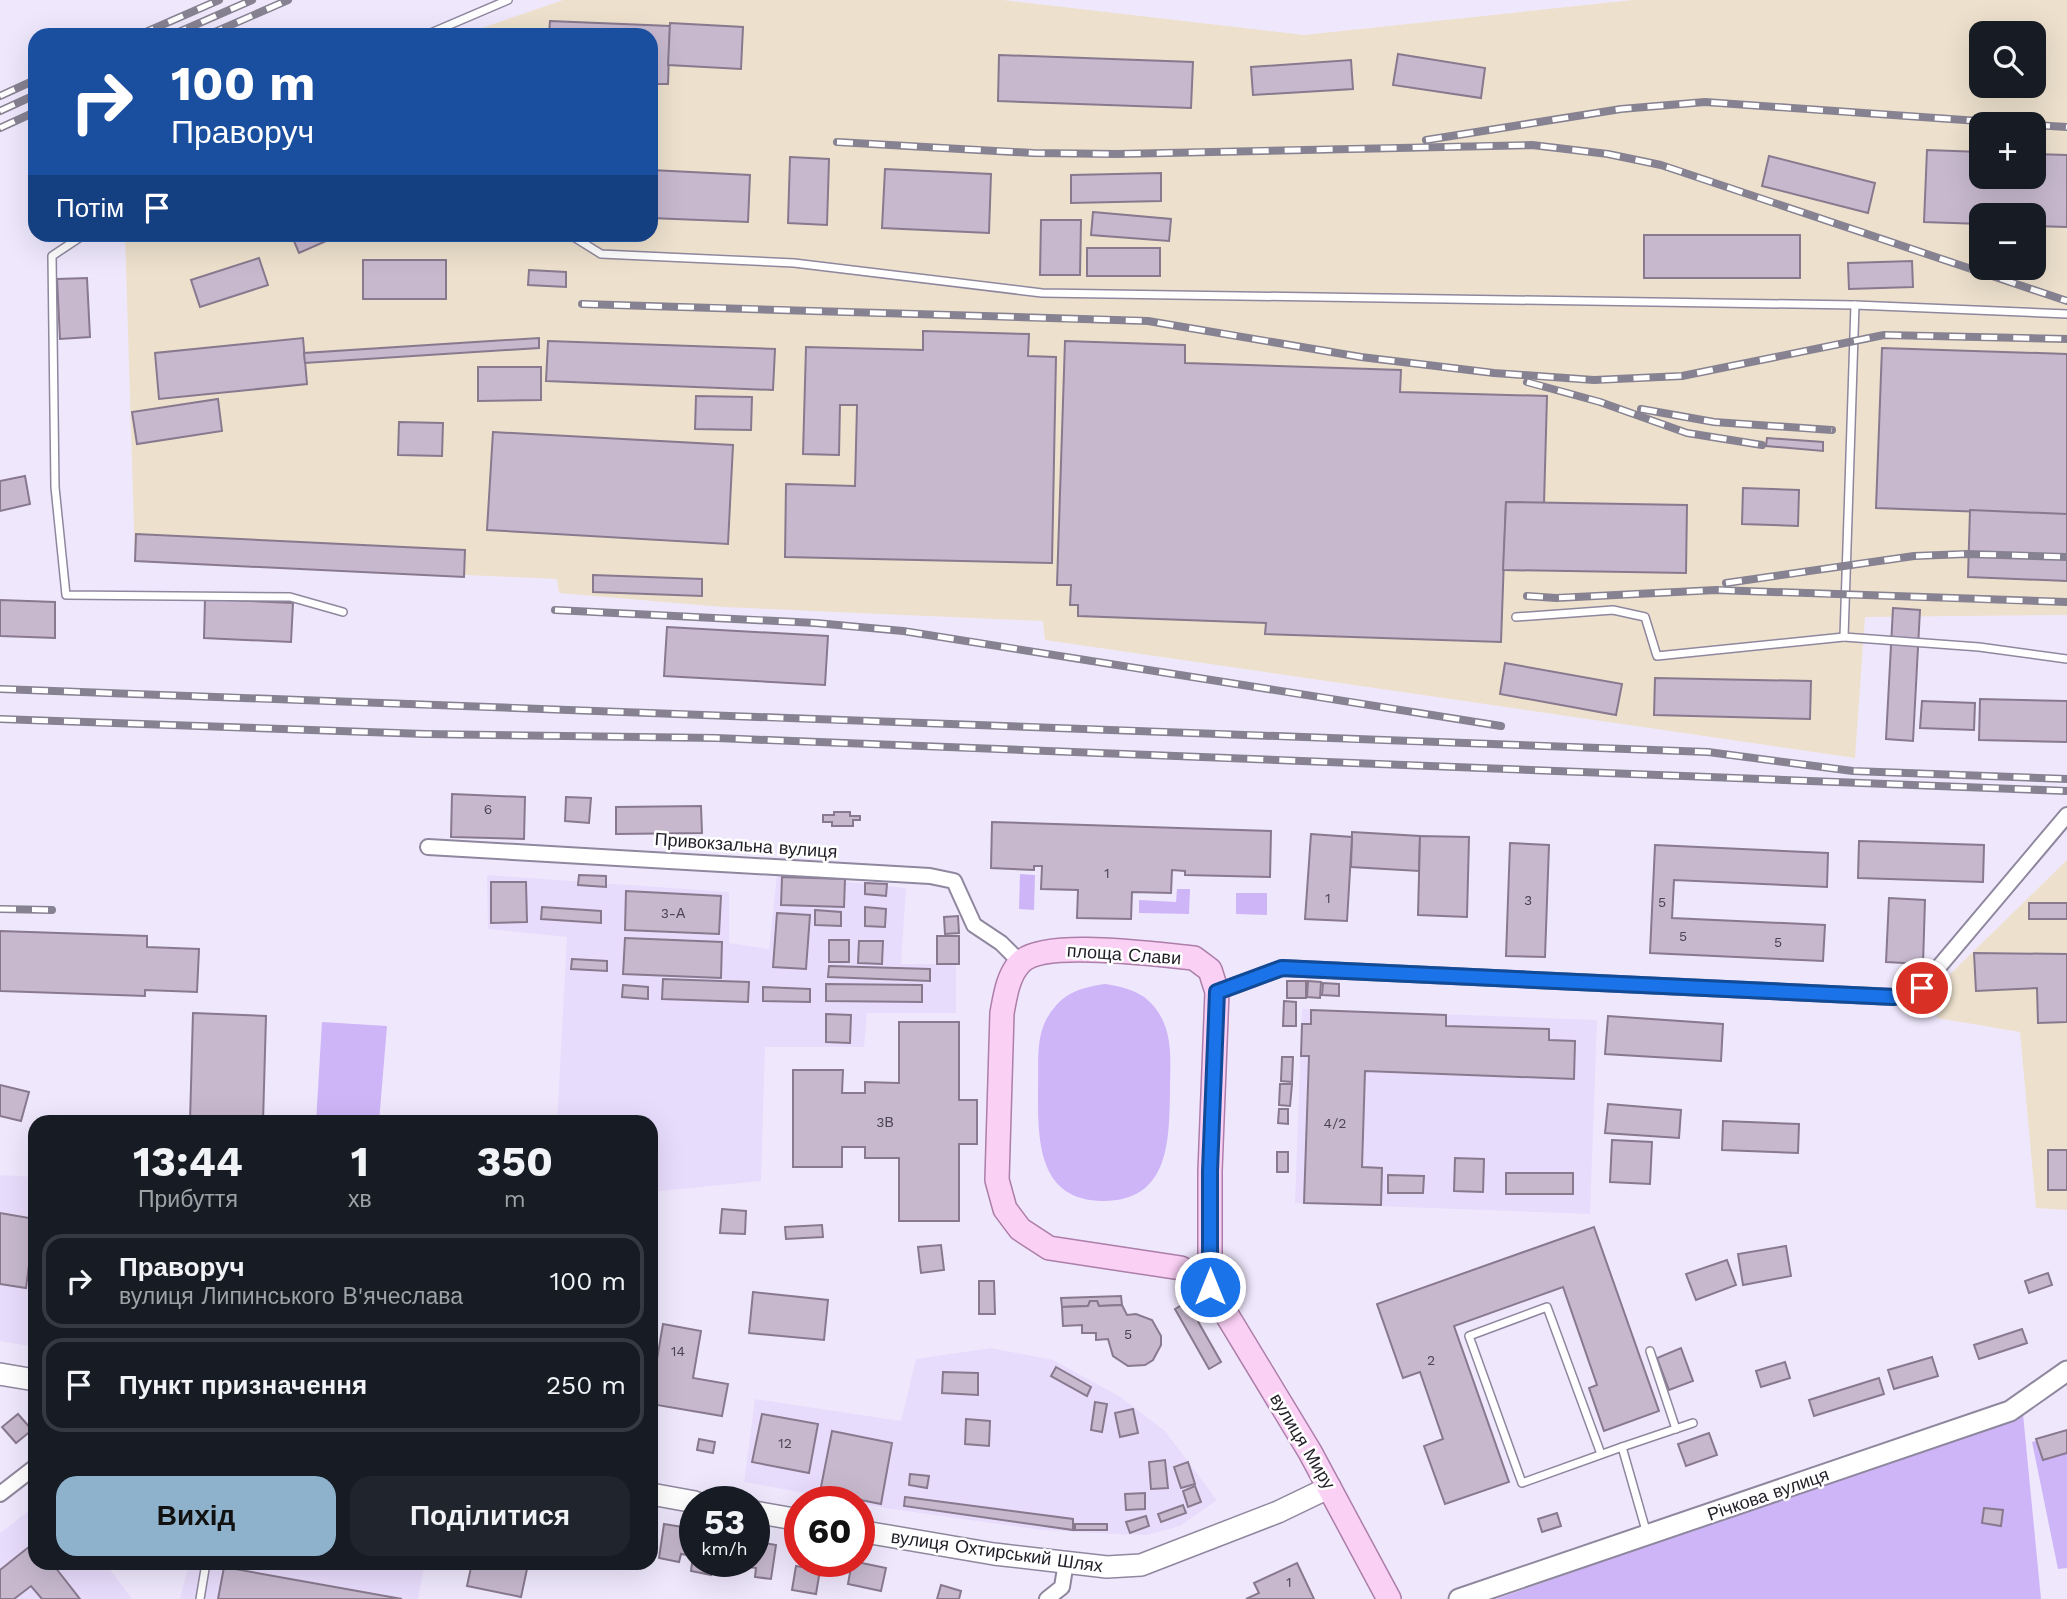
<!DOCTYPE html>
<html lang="uk">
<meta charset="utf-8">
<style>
body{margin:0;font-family:"Work Sans",sans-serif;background:#20242c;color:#f1f3f6;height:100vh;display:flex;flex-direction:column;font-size:26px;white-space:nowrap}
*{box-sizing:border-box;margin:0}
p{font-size:23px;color:#9ea1a6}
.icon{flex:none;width:38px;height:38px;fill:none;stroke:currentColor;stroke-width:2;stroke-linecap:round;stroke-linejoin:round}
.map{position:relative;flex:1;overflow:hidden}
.side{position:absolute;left:28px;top:1115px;width:630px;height:455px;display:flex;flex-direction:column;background:#171b24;border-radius:21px;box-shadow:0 7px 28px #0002}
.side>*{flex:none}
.guide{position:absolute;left:28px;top:28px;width:630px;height:214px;border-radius:21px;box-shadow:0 7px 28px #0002;background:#1a4fa0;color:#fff;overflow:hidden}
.controls{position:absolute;left:1969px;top:21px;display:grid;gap:14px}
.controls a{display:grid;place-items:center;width:77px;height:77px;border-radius:14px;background:#171b24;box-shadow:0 7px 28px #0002;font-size:35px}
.speed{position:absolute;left:679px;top:1486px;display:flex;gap:14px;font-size:35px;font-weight:700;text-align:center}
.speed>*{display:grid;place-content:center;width:91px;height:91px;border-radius:50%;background:#171b24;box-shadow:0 7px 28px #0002;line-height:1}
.speed small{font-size:18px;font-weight:400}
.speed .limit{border:10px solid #d22;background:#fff;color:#111}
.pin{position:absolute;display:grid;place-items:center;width:60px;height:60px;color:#fff;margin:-30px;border:4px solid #fff;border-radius:50%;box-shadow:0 2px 7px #0007}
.me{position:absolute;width:77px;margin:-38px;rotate:0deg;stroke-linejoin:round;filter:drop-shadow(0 0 5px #0008)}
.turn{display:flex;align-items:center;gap:24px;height:147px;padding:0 28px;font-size:32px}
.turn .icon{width:91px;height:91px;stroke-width:2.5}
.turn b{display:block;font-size:49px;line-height:60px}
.then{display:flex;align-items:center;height:66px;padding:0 28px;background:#0003;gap:14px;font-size:26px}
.eta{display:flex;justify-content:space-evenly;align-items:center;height:119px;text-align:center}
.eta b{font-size:42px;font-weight:700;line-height:49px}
.button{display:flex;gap:14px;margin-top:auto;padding:14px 28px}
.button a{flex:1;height:80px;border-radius:21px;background:#8eb2cb;color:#111;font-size:28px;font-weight:700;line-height:80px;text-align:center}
.button a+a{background:#20242c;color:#f1f3f6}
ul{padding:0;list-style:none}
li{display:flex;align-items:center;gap:21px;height:94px;margin:0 14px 10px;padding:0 14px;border:4px solid #363941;border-radius:21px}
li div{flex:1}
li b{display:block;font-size:26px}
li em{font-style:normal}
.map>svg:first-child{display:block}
</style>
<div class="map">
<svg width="2067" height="1599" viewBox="0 0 2067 1599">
<rect width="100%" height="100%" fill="#efe8fd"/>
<!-- built -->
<g fill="#e8dcfc">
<polygon points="487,875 729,892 729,943 769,949 777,875 906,888 901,964 956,964 956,1013 867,1013 864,1047 765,1047 761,1181 651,1192 651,1122 557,1122 567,937 488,929"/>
<polygon points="1302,1009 1597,1020 1590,1214 1295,1203"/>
<polygon points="0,1175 35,1177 35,1347 0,1341"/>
<polygon points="991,1348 1053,1360 1119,1396 1165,1431 1217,1500 1180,1526 1147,1535 1113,1534 1042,1530 891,1509 744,1482 755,1399 901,1421 916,1359"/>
<polygon points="35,1506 35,1563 105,1563 132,1599 0,1599 0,1533"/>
<polygon points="189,1563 425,1563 418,1599 180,1599"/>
</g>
<!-- industrial -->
<g fill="#ede1cd" fill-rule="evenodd">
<path d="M563 0H1003L1304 35 1633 0H2067V615L1865 617 1855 758 1045 640 1043 621 723 607 559 593 557 579 135 560 125 235 651 234V35H462ZM1981 33H2034V86H1981ZM1981 124H2034V177H1981ZM1981 215H2034V268H1981Z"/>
<polygon points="2067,860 2067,1210 2036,1208 2020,1032 1937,1018 1935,989"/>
</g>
<!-- green -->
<g fill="#ceb5f7">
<polygon points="1020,874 1035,875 1034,910 1019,909"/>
<polygon points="1177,889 1190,889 1189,914 1139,913 1139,900 1176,902"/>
<polygon points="1236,893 1267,893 1267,915 1236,914"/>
<path d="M1105 984C1125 987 1144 992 1156 1009 1174 1033 1170 1062 1170 1091 1169 1140 1170 1201 1103 1201 1036 1201 1038 1136 1038 1089 1039 1061 1034 1031 1054 1008 1067 991 1085 987 1105 984Z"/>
<polygon points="322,1022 387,1026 379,1122 316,1122"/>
<polygon points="2023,1414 2041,1599 1496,1599"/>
<polygon points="2067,1435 2067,1568 2058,1569 2032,1442"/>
</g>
<!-- building -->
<g fill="#c7b8ce" stroke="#88798e" stroke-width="2">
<polygon points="550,21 670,26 668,84 651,84 651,35 549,35"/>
<polygon points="670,23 743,27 741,69 668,65"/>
<polygon points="1398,54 1485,68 1481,98 1393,85"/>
<polygon points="999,55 1193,62 1191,108 998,101"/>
<polygon points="1351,60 1353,89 1253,95 1251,67"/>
<polygon points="1927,150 1981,152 1981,177 2034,177 2034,154 2067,155 2067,227 2034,226 2034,215 1981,215 1981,224 1924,222"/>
<polygon points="1769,156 1875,183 1868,213 1762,186"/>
<polygon points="790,157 829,159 827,225 788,223"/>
<polygon points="885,169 991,174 989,233 882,228"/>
<polygon points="651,170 750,175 748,222 651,218"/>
<polygon points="1161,173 1161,201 1071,203 1071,175"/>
<polygon points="1093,212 1171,219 1169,241 1091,235"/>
<polygon points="1041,220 1081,220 1080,275 1040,275"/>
<polygon points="291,234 342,234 299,253"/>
<rect x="1644" y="235" width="156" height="43"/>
<rect x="1087" y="248" width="73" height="28"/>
<polygon points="259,258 268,285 200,307 191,280"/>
<rect x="363" y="260" width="83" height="39"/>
<polygon points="1912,261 1913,287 1849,289 1848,263"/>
<polygon points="529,270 566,272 566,287 528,285"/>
<polygon points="87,278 90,337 60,339 57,279"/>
<polygon points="923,331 1029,334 1028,356 1056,357 1052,563 785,557 786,484 855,486 857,405 840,405 839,455 803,454 806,347 923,350"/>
<polygon points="303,338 307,384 159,399 155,353"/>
<polygon points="539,338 539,348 305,363 304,353"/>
<polygon points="548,341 775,349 773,390 546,381"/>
<polygon points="1065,341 1185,345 1185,363 1401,370 1400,392 1547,396 1544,504 1506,502 1501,642 1265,634 1266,623 1078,616 1078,605 1070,605 1071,585 1057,585"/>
<polygon points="1882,348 2067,354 2067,515 1876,508"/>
<polygon points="478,367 541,367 541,400 478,401"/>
<polygon points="696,396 752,397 751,430 695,429"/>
<polygon points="218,399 222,431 137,444 132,412"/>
<polygon points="399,422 443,423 442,456 398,455"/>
<polygon points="493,432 733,445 728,544 487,530"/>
<polygon points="1767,438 1823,442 1823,451 1766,446"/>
<polygon points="25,476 30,504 0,511 0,481"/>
<polygon points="1743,488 1799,490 1798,526 1742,524"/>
<polygon points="1506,502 1687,505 1686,573 1503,570"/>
<polygon points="1970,510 2067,514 2067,581 1968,577"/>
<polygon points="136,534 465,550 464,577 135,561"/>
<polygon points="593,575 702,579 702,596 593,592"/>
<polygon points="205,599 293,603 291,642 204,638"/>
<polygon points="0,600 55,602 55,638 0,636"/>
<polygon points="1893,608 1920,610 1913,741 1886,739"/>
<polygon points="667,627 828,636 825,685 664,676"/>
<polygon points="1505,663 1622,684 1616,715 1500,694"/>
<polygon points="1655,678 1811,681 1810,719 1654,715"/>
<polygon points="1980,699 2067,701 2067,742 1979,740"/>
<polygon points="1922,701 1975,703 1974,730 1920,728"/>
<polygon points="452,794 525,797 524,839 451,837"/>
<polygon points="566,797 591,798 589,823 565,821"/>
<polygon points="701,806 702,833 616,834 616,807"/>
<polygon points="834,812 850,812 850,816 860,816 860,820 853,820 853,826 832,826 832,822 823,822 823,815 834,815"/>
<polygon points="992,822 1271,831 1270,877 1185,875 1185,871 1172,870 1171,893 1132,892 1131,919 1077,918 1078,890 1041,889 1042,866 1034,866 1034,870 991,868"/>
<polygon points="1352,832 1420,836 1419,871 1351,867"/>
<polygon points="1311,834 1352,837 1347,921 1305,919"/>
<polygon points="1420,836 1469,837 1467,917 1418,915"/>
<polygon points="1859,841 1984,845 1983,882 1858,878"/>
<polygon points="1510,843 1549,845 1545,957 1506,956"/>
<polygon points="1655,845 1828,853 1827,887 1674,880 1672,918 1825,925 1823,961 1650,953"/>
<polygon points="579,875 606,876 606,887 578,885"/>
<polygon points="782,877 845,879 844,907 781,905"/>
<polygon points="491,882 526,882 527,922 491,923"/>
<polygon points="865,883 887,884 886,896 865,894"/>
<polygon points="626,891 721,896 719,934 625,930"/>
<polygon points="1889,898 1925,900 1923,964 1886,962"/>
<rect x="2029" y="903" width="38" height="16"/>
<polygon points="542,907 601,911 601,923 541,919"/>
<polygon points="865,907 886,909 885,927 865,926"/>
<polygon points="815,910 841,912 841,926 815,925"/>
<polygon points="777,913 810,915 806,969 773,967"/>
<polygon points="958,916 959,933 945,934 944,917"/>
<polygon points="0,931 147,936 147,947 199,949 197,992 145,990 145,996 0,991"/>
<rect x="937" y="936" width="22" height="28"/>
<polygon points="625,938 722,942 721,978 623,974"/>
<rect x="829" y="940" width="20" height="22"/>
<polygon points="859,941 883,941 882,964 858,963"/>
<polygon points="1974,953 2067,954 2067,1022 2038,1023 2037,988 1976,991"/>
<polygon points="572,959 607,961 607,971 571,969"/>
<polygon points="829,966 930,969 930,981 828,977"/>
<polygon points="663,979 749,982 748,1002 662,999"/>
<rect x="1287" y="981" width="19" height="17"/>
<polygon points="1308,981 1321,982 1320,998 1307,997"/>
<polygon points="1323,983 1339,984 1339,996 1322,995"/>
<polygon points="826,984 922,985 922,1002 826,1001"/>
<polygon points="623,985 648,987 648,999 622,997"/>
<polygon points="763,987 810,989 810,1002 763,1001"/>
<polygon points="1284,1001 1296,1002 1296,1026 1283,1026"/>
<polygon points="1311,1010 1446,1015 1446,1026 1549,1029 1549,1040 1575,1041 1574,1079 1365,1071 1362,1167 1382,1168 1381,1205 1304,1203 1309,1056 1301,1056 1302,1024 1311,1024"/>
<polygon points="193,1013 266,1016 263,1122 190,1122"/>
<polygon points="826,1014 851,1015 850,1043 826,1042"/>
<polygon points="1608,1016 1723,1024 1721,1061 1605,1054"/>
<polygon points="899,1022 959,1022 959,1100 977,1100 977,1144 959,1144 959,1221 899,1221 899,1158 865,1158 865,1147 842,1147 842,1167 793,1167 793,1070 843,1070 842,1093 865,1093 865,1082 899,1083"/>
<polygon points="1282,1057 1293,1057 1292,1082 1281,1081"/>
<polygon points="1280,1084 1292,1084 1290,1106 1279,1105"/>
<polygon points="0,1085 29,1092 21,1121 0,1116"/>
<polygon points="1608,1104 1681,1110 1679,1138 1605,1133"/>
<polygon points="1279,1109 1288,1109 1288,1124 1278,1123"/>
<polygon points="1723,1121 1799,1124 1798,1153 1722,1150"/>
<polygon points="1612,1140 1652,1142 1650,1184 1610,1182"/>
<rect x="2048" y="1150" width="19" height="40"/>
<rect x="1277" y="1152" width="11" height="20"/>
<polygon points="1455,1158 1484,1159 1483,1192 1454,1191"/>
<rect x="1506" y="1173" width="67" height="21"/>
<polygon points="1388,1175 1424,1176 1423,1193 1388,1193"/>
<polygon points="722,1209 746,1211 745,1234 720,1233"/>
<polygon points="0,1213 35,1219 26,1288 0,1284"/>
<polygon points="822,1225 823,1237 786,1239 785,1227"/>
<polygon points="1594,1227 1659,1411 1604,1431 1589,1388 1597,1385 1563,1287 1454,1326 1509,1482 1445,1504 1424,1446 1443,1439 1420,1372 1403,1378 1377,1304"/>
<polygon points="941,1245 944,1270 921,1273 918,1247"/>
<polygon points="1786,1246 1791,1276 1743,1285 1738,1254"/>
<polygon points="1727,1260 1736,1285 1696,1300 1686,1274"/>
<polygon points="2048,1273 2052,1285 2029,1293 2025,1281"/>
<polygon points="979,1281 994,1281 995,1314 979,1314"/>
<polygon points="753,1292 828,1300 824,1340 749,1333"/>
<polygon points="1121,1296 1122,1305 1099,1306 1097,1301 1090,1301 1088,1306 1062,1307 1061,1298"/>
<polygon points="1090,1301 1097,1301 1099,1306 1122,1305 1127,1315 1136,1314 1152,1320 1161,1336 1161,1345 1153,1360 1145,1365 1128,1366 1113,1356 1108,1339 1096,1340 1096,1333 1082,1333 1082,1325 1063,1326 1062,1307 1088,1306"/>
<polygon points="1187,1302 1221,1362 1209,1369 1175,1309"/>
<polygon points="663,1324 701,1331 693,1378 728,1384 722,1416 651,1404 651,1370 655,1371"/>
<polygon points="2022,1329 2027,1343 1979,1359 1974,1345"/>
<polygon points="1681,1348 1693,1381 1669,1390 1657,1358"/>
<polygon points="1932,1357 1938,1376 1894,1389 1888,1370"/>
<polygon points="1785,1362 1790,1378 1761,1387 1756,1371"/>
<polygon points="1056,1367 1091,1387 1087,1396 1051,1376"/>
<polygon points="943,1372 978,1373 978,1395 942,1393"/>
<polygon points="1879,1378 1884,1394 1814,1416 1809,1400"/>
<polygon points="1095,1402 1107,1404 1102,1432 1091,1430"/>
<polygon points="1133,1409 1138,1433 1120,1437 1115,1413"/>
<polygon points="18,1414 32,1430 16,1443 2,1427"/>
<polygon points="762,1414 818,1424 809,1473 752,1462"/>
<polygon points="966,1419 990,1421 989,1446 965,1444"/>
<polygon points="2067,1430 2067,1453 2043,1460 2036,1439"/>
<polygon points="832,1431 892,1443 881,1504 820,1492"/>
<polygon points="1709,1433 1717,1455 1686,1466 1678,1444"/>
<polygon points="699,1439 715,1442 713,1453 697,1450"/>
<polygon points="1165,1460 1168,1488 1151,1489 1149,1462"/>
<polygon points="1188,1462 1195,1484 1181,1488 1174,1467"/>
<polygon points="910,1474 929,1476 927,1488 909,1485"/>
<polygon points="1195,1486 1201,1502 1188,1507 1183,1491"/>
<polygon points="1145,1493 1145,1509 1126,1510 1125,1494"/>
<polygon points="905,1497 1073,1519 1073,1530 904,1506"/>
<polygon points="1183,1505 1186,1513 1161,1522 1158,1514"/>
<polygon points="1984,1508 2003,1510 2001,1526 1982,1523"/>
<polygon points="1557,1513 1561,1526 1542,1532 1538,1519"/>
<polygon points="1146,1516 1149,1526 1130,1533 1126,1522"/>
<polygon points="664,1524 695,1529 695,1561 713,1561 711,1575 691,1571 693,1556 681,1554 679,1562 659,1558"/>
<rect x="1075" y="1524" width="32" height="6"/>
<polygon points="754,1541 776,1545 771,1579 755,1577 756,1568 748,1567 749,1561 754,1561"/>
<polygon points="35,1542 35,1563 55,1563 55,1567 80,1599 42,1599 31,1586 14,1599 0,1599 0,1570"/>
<polygon points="852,1561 886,1568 881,1591 848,1584"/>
<polygon points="472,1563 496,1563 527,1569 521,1597 467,1586"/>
<polygon points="1297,1563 1314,1599 1246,1599 1259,1593 1254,1583"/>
<polygon points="796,1566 820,1570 816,1594 792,1590"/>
<polygon points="224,1567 402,1599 218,1599"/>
<polygon points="941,1585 961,1591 959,1599 937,1599"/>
</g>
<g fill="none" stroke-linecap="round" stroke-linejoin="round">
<defs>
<g id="service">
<polyline points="426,35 508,0"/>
<polyline points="85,234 52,256 55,487 66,595 290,597 343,612"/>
<polyline points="569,234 601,254 794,263 1042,293 1855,305 2067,314"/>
<polyline points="1855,305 1844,637 1979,647 2067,659"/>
<polyline points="1516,617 1613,610 1645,617 1657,656 1844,637"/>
<polyline points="1650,1351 1676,1429"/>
<polyline points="1622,1447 1693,1423"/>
<polyline points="1601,1454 1547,1307 1469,1336 1522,1483 1622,1447 1647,1534"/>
<polyline points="200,1599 206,1563"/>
</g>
<g id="minor">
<polyline points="428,847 930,876 954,881 974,925 1001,943 1020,962"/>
<polyline points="1217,992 1282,968 1894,997 1921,988 2067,815"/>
<polyline points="0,1494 35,1467"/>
<polyline points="1047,1599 1062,1587 1066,1562"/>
</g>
<polyline id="tertiary" points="1459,1599 2010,1411 2067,1371"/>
<g id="secondary">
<polyline points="0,1374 35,1380"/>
<polyline points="651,1494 695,1502"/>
<polyline points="754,1512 800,1520"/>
<polyline points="859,1531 994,1554 1107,1567 1141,1565 1278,1512 1330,1487"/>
</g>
<path id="primary" d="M1210 1287V1171L1217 992 1210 970 1194 958C1159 955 1042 938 1020 963 1008 975 1005 997 1002 1013L997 1180 1005 1209 1020 1229 1049 1248 1181 1268 1210 1287 1310 1452 1389 1599"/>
</defs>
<!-- service casing -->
<use href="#service" stroke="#8f879e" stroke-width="10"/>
<!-- minor casing -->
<use href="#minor" stroke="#8f879e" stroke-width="18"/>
<!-- tertiary casing -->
<use href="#tertiary" stroke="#8f879e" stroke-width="23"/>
<!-- secondary casing -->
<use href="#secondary" stroke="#8f879e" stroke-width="24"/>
<!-- primary casing -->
<use href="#primary" stroke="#ac7ea9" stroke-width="26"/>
<!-- service -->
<use href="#service" stroke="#fff" stroke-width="7"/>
<!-- minor -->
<use href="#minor" stroke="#fff" stroke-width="14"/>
<!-- tertiary -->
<use href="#tertiary" stroke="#fff" stroke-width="19"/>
<!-- secondary -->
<use href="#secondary" stroke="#fff" stroke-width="21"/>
<!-- primary -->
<use href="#primary" stroke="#fad0f5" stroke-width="23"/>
<defs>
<g id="rail">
<polyline points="139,35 219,0"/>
<polyline points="172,35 252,0"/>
<polyline points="208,35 288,0"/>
<polyline points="0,96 35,80"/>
<polyline points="0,111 35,95"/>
<polyline points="2034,125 2067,127"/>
<polyline points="0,128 35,112"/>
<polyline points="1426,140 1621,109 1705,102 2022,124"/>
<polyline points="837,142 1033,153 1117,154 1532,145 1608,154 1661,165 2067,301"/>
<polyline points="582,304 1148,321 1361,357 1494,373 1594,380 1682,376 1884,335 2067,339"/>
<polyline points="1527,382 1600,402 1687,433 1762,445"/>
<polyline points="1641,409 1714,422 1832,430"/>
<polyline points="1726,583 1914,556 1967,554 2067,557"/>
<polyline points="1527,596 1556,598 1716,590 2067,602"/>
<polyline points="555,610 816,623 903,631 1501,726"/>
<polyline points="0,689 1708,752 1853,771 2067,779"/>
<polyline points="0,719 425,734 716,738 2067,791"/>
<polyline points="0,909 52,910"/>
</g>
</defs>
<!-- rail casing -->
<use href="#rail" stroke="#878291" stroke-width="8"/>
<!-- rail -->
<use href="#rail" stroke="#fff" stroke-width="5" stroke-dasharray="16" stroke-linecap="butt"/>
</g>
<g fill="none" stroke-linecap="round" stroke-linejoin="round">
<defs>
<polyline id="route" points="1210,1287 1210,1171 1217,992 1282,968 1894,997 1922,988"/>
</defs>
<!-- route casing -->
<use href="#route" stroke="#114b97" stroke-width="18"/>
<!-- route -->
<use href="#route" stroke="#1a73e8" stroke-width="12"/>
</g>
<g text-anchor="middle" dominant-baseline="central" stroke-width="5" stroke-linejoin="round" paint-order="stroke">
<!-- number labels -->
<g font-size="14" fill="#4b4451">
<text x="488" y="809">6</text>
<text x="1107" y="873">1</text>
<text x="1328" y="898">1</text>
<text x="1528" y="900">3</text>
<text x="1662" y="902">5</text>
<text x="673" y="913">3-А</text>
<text x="1683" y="936">5</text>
<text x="1778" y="942">5</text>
<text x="885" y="1122">3В</text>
<text x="1335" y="1123">4/2</text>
<text x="1128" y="1334">5</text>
<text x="678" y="1351">14</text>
<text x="1431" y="1360">2</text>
<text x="785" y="1443">12</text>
<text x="1289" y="1582">1</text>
</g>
<!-- street labels -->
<g font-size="18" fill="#221e27" stroke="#fff">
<text transform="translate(746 845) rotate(4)">Привокзальна вулиця</text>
<text transform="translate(1124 954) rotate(4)">площа Слави</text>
<text transform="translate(1303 1441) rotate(59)">вулиця Миру</text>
<text transform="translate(1768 1494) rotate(-19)">Річкова вулиця</text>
<text transform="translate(997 1551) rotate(8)">вулиця Охтирський Шлях</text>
</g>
</g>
</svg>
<div class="controls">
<a><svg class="icon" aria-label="search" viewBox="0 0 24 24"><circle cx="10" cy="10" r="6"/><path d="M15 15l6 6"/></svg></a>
<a>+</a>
<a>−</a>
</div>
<div class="speed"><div>53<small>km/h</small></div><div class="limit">60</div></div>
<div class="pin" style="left:1922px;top:988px;background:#d93025"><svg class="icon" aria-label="arrive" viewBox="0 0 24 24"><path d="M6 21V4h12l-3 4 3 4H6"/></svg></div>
<svg class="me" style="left:1210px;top:1287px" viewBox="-20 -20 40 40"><circle r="17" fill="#1a73e8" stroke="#fff" stroke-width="3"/><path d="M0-11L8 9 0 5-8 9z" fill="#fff"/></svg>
<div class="guide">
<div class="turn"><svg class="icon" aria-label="right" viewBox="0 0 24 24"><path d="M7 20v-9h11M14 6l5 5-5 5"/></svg><div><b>100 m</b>Праворуч</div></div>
<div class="then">Потім<svg class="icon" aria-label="arrive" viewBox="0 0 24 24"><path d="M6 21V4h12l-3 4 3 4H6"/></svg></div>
</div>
<section class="side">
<div class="eta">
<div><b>13:44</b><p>Прибуття</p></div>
<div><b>1</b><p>хв</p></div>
<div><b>350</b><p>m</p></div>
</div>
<ul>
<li><svg class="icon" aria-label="right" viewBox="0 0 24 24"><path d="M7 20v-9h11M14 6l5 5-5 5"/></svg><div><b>Праворуч</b><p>вулиця Липинського В'ячеслава</p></div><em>100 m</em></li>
<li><svg class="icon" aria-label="arrive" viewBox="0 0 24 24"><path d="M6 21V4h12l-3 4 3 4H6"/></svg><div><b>Пункт призначення</b></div><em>250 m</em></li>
</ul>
<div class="button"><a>Вихід</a><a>Поділитися</a></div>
</section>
</div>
